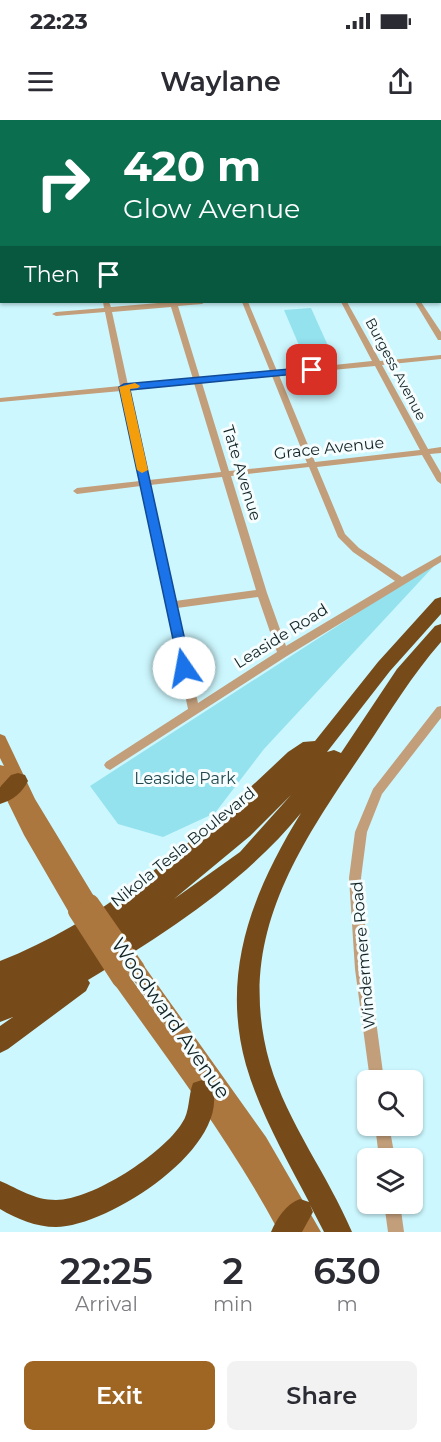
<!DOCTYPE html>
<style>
body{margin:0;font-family:Montserrat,sans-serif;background:#f2f2f3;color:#2b2b33;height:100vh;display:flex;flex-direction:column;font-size:22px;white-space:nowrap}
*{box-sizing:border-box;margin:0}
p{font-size:20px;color:#7c7c81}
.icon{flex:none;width:33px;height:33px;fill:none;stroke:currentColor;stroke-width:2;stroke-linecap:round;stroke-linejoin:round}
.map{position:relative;height:1112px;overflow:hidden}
.sheet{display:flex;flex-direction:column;background:#fff;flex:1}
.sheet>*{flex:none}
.top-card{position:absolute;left:0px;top:0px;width:441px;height:183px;box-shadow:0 2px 4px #0004;background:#0b6e4f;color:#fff;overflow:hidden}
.fabs{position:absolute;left:357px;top:950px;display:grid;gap:12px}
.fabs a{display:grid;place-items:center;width:66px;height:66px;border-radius:9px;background:#fff;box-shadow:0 2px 4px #0004;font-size:30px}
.pin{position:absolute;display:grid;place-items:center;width:51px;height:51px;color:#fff;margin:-26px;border-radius:12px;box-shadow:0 3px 9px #0006}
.me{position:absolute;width:66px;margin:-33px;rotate:348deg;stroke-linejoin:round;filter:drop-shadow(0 0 4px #0008)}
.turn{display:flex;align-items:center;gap:21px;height:126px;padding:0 24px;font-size:27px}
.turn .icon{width:78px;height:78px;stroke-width:2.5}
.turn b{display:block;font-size:42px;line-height:51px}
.then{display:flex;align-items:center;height:57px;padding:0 24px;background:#0003;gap:12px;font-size:22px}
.eta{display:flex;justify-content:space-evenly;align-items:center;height:102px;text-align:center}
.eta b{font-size:36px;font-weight:600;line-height:42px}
.button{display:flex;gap:12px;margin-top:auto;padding:12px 24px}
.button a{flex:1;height:69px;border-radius:9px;background:#9f6623;color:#fff;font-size:24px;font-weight:600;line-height:69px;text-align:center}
.button a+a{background:#f2f2f3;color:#2b2b33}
.status{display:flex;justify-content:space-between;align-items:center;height:42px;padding:0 30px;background:#fff;direction:ltr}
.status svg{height:16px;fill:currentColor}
header{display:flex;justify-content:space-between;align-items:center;height:78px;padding:0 24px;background:#fff;font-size:27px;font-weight:600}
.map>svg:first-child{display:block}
</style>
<div class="status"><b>22:23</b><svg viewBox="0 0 49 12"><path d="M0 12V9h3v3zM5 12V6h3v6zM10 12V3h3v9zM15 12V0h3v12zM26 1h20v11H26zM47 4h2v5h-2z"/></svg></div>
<header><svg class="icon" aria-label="menu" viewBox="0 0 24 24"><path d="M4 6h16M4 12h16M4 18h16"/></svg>Waylane<svg class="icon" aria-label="share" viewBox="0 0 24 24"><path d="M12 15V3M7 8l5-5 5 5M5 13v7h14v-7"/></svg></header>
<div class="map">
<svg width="441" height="1112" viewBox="0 0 441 1112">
<rect width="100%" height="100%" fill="#ccf7fe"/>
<!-- green -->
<g fill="#94e2ee">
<polygon points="311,188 329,228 301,230 284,190"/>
<polygon points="430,446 433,447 264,629 215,693 163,717 118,704 90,666"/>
</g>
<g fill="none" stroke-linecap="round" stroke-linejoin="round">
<!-- minor -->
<g fill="#c29e7b" fill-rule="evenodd">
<polygon points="441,16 441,20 440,19 440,17"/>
<rect x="0" y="41" width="2" height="4"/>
<rect x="440" y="54" width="1" height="4"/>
<rect x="440" y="158" width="1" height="4"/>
<path d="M103 182H109L111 187 170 182H205L202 184 178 186 200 258 270 251 242 182H248L277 251 372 241 341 182H347L380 241 441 235V239L382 245 428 329 441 327V333L430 334 441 353V364L437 361 422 335 317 347 345 414 359 428 402 457 441 435V442L287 536 110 650 106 648 104 645 106 642 188 589 141 366 77 374 73 371 77 368 140 361 121 271 0 282V278L120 266 105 192 56 196 52 194 56 192 104 188ZM171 187 193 259 128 265 112 192ZM375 246 420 330 315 342 279 255ZM272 256 307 343 229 351 202 263ZM194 263 221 352 149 360 129 270ZM309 347 338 417 353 432 395 461 286 526 267 473 231 356ZM222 357 256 470 175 481 150 365ZM258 477 277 532 198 583 177 488Z"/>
<polygon points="415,182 421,182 441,212 441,220 438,220"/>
<polygon points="441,586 441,598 382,674 367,712 361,758 369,849 384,960 370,960 355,849 349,758 355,712 373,669 437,587"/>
<polygon points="375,1005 389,1005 395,1038 379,1038"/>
<polygon points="384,1083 400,1083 404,1112 388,1112"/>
</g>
<!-- tertiary -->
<g fill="#c29e7b" fill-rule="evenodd">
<rect x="440" y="97" width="1" height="4"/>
<rect x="0" y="130" width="2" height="4"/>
</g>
<!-- secondary -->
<g fill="#ab773f" fill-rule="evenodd">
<polygon points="0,614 5,616 35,679 98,783 96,788 90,790 83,786 85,791 83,796 77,798 71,796 24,715 0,666 0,645 4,646 0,638"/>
<path d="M136 841 142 843 266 1017 321 1112H279C233 1025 172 945 115 865L112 859 115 853 121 851 127 853 169 911 130 855 127 849 130 843Z"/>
</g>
<!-- motorway -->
<g fill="#764b19" fill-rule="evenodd">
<path d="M441 477V494L390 551 327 632 334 630 341 633 397 549 435 506 441 504V522C412 555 390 592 365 629 298 728 234 819 270 944 288 1004 328 1055 352 1112H324L310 1085 313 1092 302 1112H271C277 1098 286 1084 300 1079L309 1082C286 1038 260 993 246 945 220 852 253 771 301 693 244 763 165 814 88 860L90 863 86 871 8 929 0 933V906L13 897 0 902V841C113 797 202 713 288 632L303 622 315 621 378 542 435 479ZM291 675 240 732 174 779 250 716Z"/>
<path d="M18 653 25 655 28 661C22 673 13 680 0 684V667L11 655Z"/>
<path d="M202 960 211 963C236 1025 108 1107 56 1107 36 1107 17 1099 0 1089V1061C19 1069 34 1080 56 1080 92 1080 163 1034 182 1003 190 992 188 976 193 963Z"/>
</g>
<defs>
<polyline id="rail" points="137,2 139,0"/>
</defs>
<!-- rail casing -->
<use href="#rail" stroke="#6f8d91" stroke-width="3"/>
<!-- rail -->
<use href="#rail" stroke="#f5fdfe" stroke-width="1.5" stroke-dasharray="4" stroke-linecap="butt"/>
<!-- secondary-bridge -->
<g stroke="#ab773f" stroke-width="18">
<polyline points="90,783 136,849"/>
<polyline points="77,791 121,859"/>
</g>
</g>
<!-- route -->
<polygon fill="#1a73e8" stroke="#114b97" stroke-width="1.5" points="312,247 317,250 316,252 130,270 191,548 189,552 180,552 119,267 124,264"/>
<!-- slow -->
<polygon fill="#f59e0b" points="135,263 140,266 138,268 130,269 148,350 142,353 137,350 119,267"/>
<g text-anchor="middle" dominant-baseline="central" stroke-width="6" stroke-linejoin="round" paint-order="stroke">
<!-- far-street labels -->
<g font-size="14" fill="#132325" stroke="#f5fdfe">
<text transform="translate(396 249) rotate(62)">Burgess Avenue</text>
</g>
<!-- street labels -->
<g font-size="16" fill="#132325" stroke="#f5fdfe">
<text transform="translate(329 328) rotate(-6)">Grace Avenue</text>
<text transform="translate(242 353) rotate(73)">Tate Avenue</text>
<text transform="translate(281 516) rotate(-32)">Leaside Road</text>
<text transform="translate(183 727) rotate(-39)">Nikola Tesla Boulevard</text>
<text transform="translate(363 835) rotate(-95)">Windermere Road</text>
</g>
<!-- park labels -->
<g font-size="16" fill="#22494f" stroke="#f5fdfe">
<text x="185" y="658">Leaside Park</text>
</g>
<!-- near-street labels -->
<g font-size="20" fill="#132325" stroke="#f5fdfe">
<text transform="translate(171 898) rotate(55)">Woodward Avenue</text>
</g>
</g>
</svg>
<div class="fabs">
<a><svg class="icon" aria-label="search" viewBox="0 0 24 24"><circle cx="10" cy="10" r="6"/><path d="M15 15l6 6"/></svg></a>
<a><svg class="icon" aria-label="layers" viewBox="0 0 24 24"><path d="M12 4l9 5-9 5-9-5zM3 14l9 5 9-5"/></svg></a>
</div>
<div class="pin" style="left:312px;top:250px;background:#d93025"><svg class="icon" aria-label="arrive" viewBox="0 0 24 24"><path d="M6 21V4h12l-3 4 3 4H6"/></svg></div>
<svg class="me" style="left:184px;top:548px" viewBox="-20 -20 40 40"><circle r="19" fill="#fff"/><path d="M0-13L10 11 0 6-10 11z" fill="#1a73e8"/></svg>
<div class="top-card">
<div class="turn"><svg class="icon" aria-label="right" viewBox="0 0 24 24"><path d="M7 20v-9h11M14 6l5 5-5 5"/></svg><div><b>420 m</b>Glow Avenue</div></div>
<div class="then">Then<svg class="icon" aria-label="arrive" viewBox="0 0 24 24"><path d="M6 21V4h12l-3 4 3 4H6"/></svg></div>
</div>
</div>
<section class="sheet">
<div class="eta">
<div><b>22:25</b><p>Arrival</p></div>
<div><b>2</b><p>min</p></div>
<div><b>630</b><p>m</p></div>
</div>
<div class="button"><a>Exit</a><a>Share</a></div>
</section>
